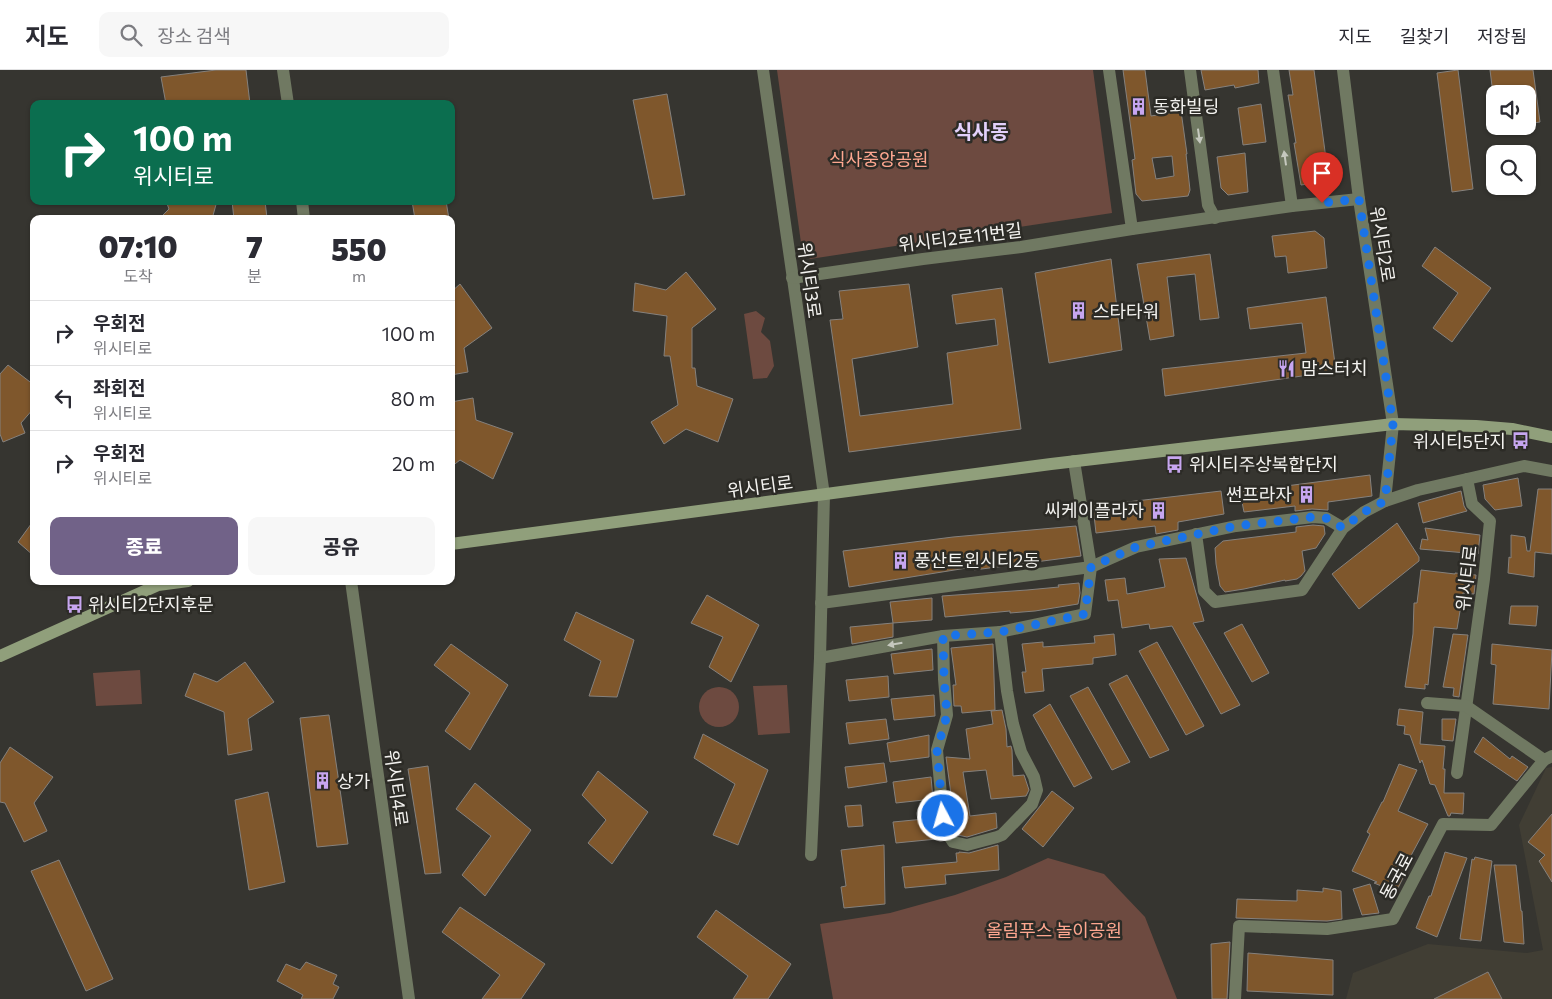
<!DOCTYPE html>
<html lang="ko">
<meta charset="utf-8">
<style>
body{margin:0;font-family:Commissioner,"Noto Sans KR",sans-serif;background:#f7f7f7;color:#2b2b33;height:100vh;display:flex;flex-direction:column;font-size:19px;white-space:nowrap}
*{box-sizing:border-box;margin:0}
p{font-size:16px;color:#7c7c81}
.icon{flex:none;width:28px;height:28px;fill:none;stroke:currentColor;stroke-width:2;stroke-linecap:round;stroke-linejoin:round}
.map{position:relative;flex:1;overflow:hidden}
.details{position:absolute;left:30px;top:145px;width:425px;height:370px;display:flex;flex-direction:column;background:#fff;border-radius:10px;box-shadow:0 1px 4px #0004}
.details>*{flex:none}
.top-card{position:absolute;left:30px;top:30px;width:425px;height:105px;border-radius:10px;box-shadow:0 1px 4px #0004;background:#0b6e4f;color:#fff;overflow:hidden}
.tools{position:absolute;left:1486px;top:15px;display:grid;gap:10px}
.tools a{display:grid;place-items:center;width:50px;height:50px;border-radius:10px;background:#fff;box-shadow:0 1px 4px #0004;font-size:25px}
.pin{position:absolute;display:grid;place-items:center;width:42px;height:42px;color:#fff;margin:-51px -21px;border-radius:50% 50% 50% 0;rotate:-45deg;box-shadow:0 0 5px #0007}
.pin .icon{rotate:45deg}
.me{position:absolute;width:55px;margin:-28px;rotate:354deg;stroke-linejoin:round;filter:drop-shadow(0 0 4px #0008)}
.turn{display:flex;align-items:center;gap:18px;height:105px;padding:0 20px;font-size:22px}
.turn .icon{width:65px;height:65px;stroke-width:2.5}
.turn b{display:block;font-size:35px;line-height:42px}
.eta{display:flex;justify-content:space-evenly;align-items:center;height:85px;text-align:center}
.eta b{font-size:30px;font-weight:800;line-height:35px}
.action{display:flex;gap:10px;margin-top:auto;padding:10px 20px}
.action a{flex:1;height:58px;border-radius:10px;background:#716288;color:#fff;font-size:20px;font-weight:800;line-height:58px;text-align:center}
.action a+a{background:#f7f7f7;color:#2b2b33}
ul{padding:0;list-style:none}
li{display:flex;align-items:center;gap:15px;height:65px;padding:0 20px;border-top:1px solid #e1e1e2}
li div{flex:1}
li b{display:block;font-size:19px}
li em{font-style:normal}
header{display:flex;align-items:center;gap:30px;box-sizing:border-box;height:70px;padding:0 25px;background:#fff;border-bottom:1px solid #e1e1e2}
header strong{font-size:24px}
nav{display:flex;gap:28px;margin-inline-start:auto;font-size:18px}
.search{width:350px;height:45px;background:#f7f7f7;display:flex;align-items:center;gap:12px;box-sizing:border-box;padding:0 18px;border-radius:10px;color:#7c7c81;font-size:19px}
.map>svg:first-child{display:block}
</style>
<header>
<strong>지도</strong>
<div class="search"><svg class="icon" aria-label="search" viewBox="0 0 24 24"><circle cx="10" cy="10" r="6"/><path d="M15 15l6 6"/></svg>장소 검색</div>
<nav><a>지도</a><a>길찾기</a><a>저장됨</a></nav>
</header>
<div class="map">
<svg width="1552" height="929" viewBox="0 0 1552 929">
<rect width="100%" height="100%" fill="#363530"/>
<!-- built -->
<polygon fill="#413e34" points="1552,697 1552,929 1346,929 1353,903 1428,874 1527,883 1543,880 1519,755 1546,698"/>
<!-- green -->
<g fill="#6d4a40">
<polygon points="777,0 1093,0 1112,143 810,189 802,180"/>
<polygon points="756,241 765,248 761,262 770,271 774,296 767,308 753,309 744,244"/>
<polygon points="140,600 142,634 96,636 93,603"/>
<polygon points="787,615 790,663 758,665 753,616"/>
<circle cx="719" cy="637" r="20"/>
<polygon points="1048,788 1104,804 1145,847 1177,929 833,929 820,854 890,843 955,825 1006,807"/>
</g>
<!-- building -->
<g fill="#7f572c" stroke="#85817d" fill-rule="evenodd">
<polygon points="216,0 246,0 250,34 166,34 161,7"/>
<path d="M1123 0H1145L1151 46 1181 41 1187 84H1186L1190 120 1188 126 1142 131 1136 124 1132 90 1135 89ZM1172 86 1174 106 1156 109 1152 88Z"/>
<polygon points="1201,0 1258,0 1259,13 1235,18 1234,15 1205,20"/>
<polygon points="1289,0 1314,0 1329,111 1301,115 1294,73 1296,73 1288,25 1293,25"/>
<polygon points="1458,0 1473,119 1452,122 1437,3"/>
<polygon points="1490,0 1533,0 1540,52 1528,54 1528,24 1493,24"/>
<polygon points="667,24 685,125 653,129 633,30"/>
<polygon points="1261,34 1266,72 1243,75 1238,38"/>
<polygon points="1245,83 1248,122 1228,125 1221,118 1217,87"/>
<polygon points="166,131 217,131 212,149 159,149 169,139"/>
<polygon points="232,131 265,131 267,148 234,149"/>
<polygon points="412,131 446,131 449,149 415,149"/>
<polygon points="1315,161 1324,168 1327,198 1288,203 1286,186 1275,187 1272,166"/>
<polygon points="1435,177 1491,218 1452,272 1433,258 1458,223 1422,196"/>
<polygon points="1210,184 1219,248 1200,250 1195,204 1167,207 1174,266 1150,270 1137,194"/>
<polygon points="1111,189 1122,280 1049,293 1035,203"/>
<polygon points="686,202 716,239 692,258 692,298 695,298 697,316 733,329 718,372 686,359 664,374 651,352 678,335 670,286 664,286 667,246 633,241 635,213 666,220"/>
<polygon points="460,214 492,258 464,278 468,302 451,305 451,222"/>
<polygon points="909,214 918,277 852,289 860,346 953,334 947,283 998,275 995,249 956,254 952,225 1002,218 1021,359 849,382 830,250 843,249 839,221"/>
<polygon points="1326,227 1336,301 1165,326 1162,299 1306,283 1302,253 1250,259 1247,238"/>
<polygon points="8,295 34,315 34,338 21,353 25,363 3,372 0,364 0,304"/>
<polygon points="473,328 476,350 513,363 493,409 460,390 451,397 451,367 454,364 451,332"/>
<polygon points="1370,405 1372,426 1328,432 1328,440 1327,440 1312,439 1295,441 1295,436 1244,442 1240,422"/>
<polygon points="1518,408 1522,436 1495,440 1485,429 1483,415"/>
<polygon points="1538,419 1552,419 1552,484 1535,482 1534,507 1508,503 1509,487 1511,488 1511,465 1525,467 1527,481 1530,481"/>
<polygon points="1221,421 1224,444 1178,452 1178,460 1156,464 1155,456 1096,463 1093,436"/>
<polygon points="1461,421 1464,436 1467,441 1423,453 1418,433"/>
<polygon points="34,450 34,486 18,472"/>
<polygon points="1397,453 1419,487 1419,491 1359,539 1332,504"/>
<polygon points="1313,455 1324,456 1325,464 1316,478 1302,481 1305,501 1301,506 1297,509 1285,511 1285,510 1244,519 1225,522 1220,516 1216,494 1215,478 1223,471 1296,462 1296,457"/>
<polygon points="1076,456 1081,486 974,500 973,497 849,517 843,481 953,467"/>
<polygon points="1425,458 1480,465 1478,484 1420,479 1422,469 1428,470"/>
<polygon points="1186,488 1204,551 1193,553 1240,635 1221,644 1172,556 1150,559 1149,554 1122,558 1118,530 1108,531 1105,510 1125,508 1127,524 1165,517 1159,489"/>
<polygon points="1421,500 1455,504 1455,503 1476,505 1474,524 1463,523 1457,559 1434,557 1428,615 1425,614 1425,619 1405,617 1413,564 1414,533 1417,533"/>
<polygon points="1079,513 1080,523 1078,534 1035,541 1010,543 1010,541 945,547 942,526 1027,520 1059,517 1058,515"/>
<polygon points="707,525 759,555 731,612 709,597 723,567 691,553"/>
<polygon points="932,528 932,550 893,553 890,532"/>
<polygon points="1511,536 1538,536 1536,556 1509,554"/>
<polygon points="576,542 634,570 617,627 589,626 601,591 564,570"/>
<polygon points="893,553 893,567 852,574 850,557"/>
<polygon points="1242,554 1269,603 1252,612 1224,563"/>
<polygon points="1114,564 1116,585 1093,588 1093,594 1042,599 1044,621 1025,623 1022,602 1026,602 1022,574 1043,572 1043,577 1095,573 1094,566"/>
<polygon points="1453,564 1468,565 1459,627 1453,626 1454,618 1443,617"/>
<polygon points="1157,572 1204,656 1186,665 1139,581"/>
<polygon points="451,574 508,615 470,680 445,661 470,623 434,595"/>
<polygon points="993,574 995,640 962,643 961,636 954,636 953,615 956,615 951,578"/>
<polygon points="1492,574 1552,580 1549,639 1493,634 1496,595 1491,594"/>
<polygon points="932,579 933,600 894,604 891,584"/>
<polygon points="245,592 274,632 248,649 252,680 228,685 224,642 185,626 194,603 217,612"/>
<polygon points="1127,605 1169,680 1150,688 1109,614"/>
<polygon points="888,606 889,627 849,631 846,610"/>
<polygon points="1088,617 1130,692 1112,700 1070,626"/>
<polygon points="934,625 935,646 894,650 891,629"/>
<polygon points="1050,634 1092,708 1074,717 1033,645"/>
<polygon points="1399,639 1423,642 1420,674 1445,676 1443,699 1445,699 1444,723 1464,723 1463,744 1451,743 1450,746 1448,746 1435,715 1430,714 1422,690 1420,693 1410,665 1404,664 1405,656 1397,655"/>
<polygon points="1002,640 1006,659 1007,677 1011,676 1012,680 1013,706 1024,705 1029,720 1026,726 991,729 986,700 963,702 970,746 996,743 997,758 967,767 958,765 956,761 946,687 970,689 966,659 993,654 991,641"/>
<polygon points="329,645 348,774 317,777 300,648"/>
<polygon points="886,649 889,669 849,674 846,653"/>
<polygon points="1442,649 1456,649 1453,671 1442,670"/>
<polygon points="703,664 768,700 738,775 713,765 735,714 694,688"/>
<polygon points="929,665 929,687 890,692 887,673"/>
<polygon points="1483,667 1510,689 1512,686 1528,697 1517,711 1474,682"/>
<polygon points="10,677 53,707 34,733 47,761 24,772 5,733 0,732 0,693"/>
<polygon points="884,693 887,712 848,718 845,697"/>
<polygon points="1399,694 1417,700 1398,741 1428,754 1407,793 1410,794 1396,822 1374,813 1377,812 1352,801 1370,764 1367,762 1382,732 1383,732"/>
<polygon points="428,696 441,803 425,804 408,699"/>
<polygon points="598,701 648,742 612,794 588,773 606,750 582,725"/>
<polygon points="931,707 933,729 896,733 893,712"/>
<polygon points="475,713 531,760 485,826 462,805 491,766 456,739"/>
<polygon points="1052,721 1074,738 1043,777 1022,759"/>
<polygon points="268,722 285,812 249,820 235,730"/>
<polygon points="861,735 863,756 848,757 845,736"/>
<polygon points="1552,744 1552,812 1539,791 1545,785 1528,772"/>
<polygon points="935,748 937,769 896,773 893,752"/>
<polygon points="884,775 885,834 844,838 841,817 846,816 841,780"/>
<polygon points="998,775 999,800 945,805 946,814 905,818 902,797 957,792 956,783 959,783 959,782 969,783"/>
<polygon points="1445,782 1467,788 1437,867 1416,858 1429,826 1431,826"/>
<polygon points="1475,787 1492,791 1481,871 1460,869 1472,789 1474,790"/>
<polygon points="59,790 113,909 86,921 31,801"/>
<polygon points="1494,795 1516,795 1521,841 1522,841 1524,874 1504,872"/>
<polygon points="1370,814 1379,843 1362,845 1353,819"/>
<polygon points="1323,818 1341,821 1342,849 1327,851 1236,848 1237,829 1297,831 1297,820 1323,822"/>
<polygon points="460,837 545,894 521,929 482,929 500,905 442,862"/>
<polygon points="716,840 791,894 768,929 733,929 748,906 697,867"/>
<polygon points="1230,872 1227,929 1212,929 1211,874"/>
<polygon points="1248,883 1333,890 1333,925 1247,921"/>
<polygon points="306,892 337,905 333,914 339,917 333,929 301,929 303,925 277,911 286,894 300,900"/>
<polygon points="1488,902 1502,929 1434,929"/>
</g>
<g fill="none" stroke-linecap="round" stroke-linejoin="round">
<!-- minor -->
<g stroke="#707962" stroke-width="12">
<polyline points="763,0 824,425 820,588 811,785"/>
<polyline points="1109,0 1132,159"/>
<polyline points="1190,0 1208,135 1215,148"/>
<polyline points="1273,0 1292,136"/>
<polyline points="792,208 923,189 1021,177 1132,159 1292,136 1359,129"/>
<polyline points="1467,409 1524,396 1552,401"/>
<polyline points="1385,431 1418,420 1467,409 1472,434 1490,451 1484,509 1457,703"/>
<polyline points="1196,464 1204,521 1215,532 1302,520 1343,458 1364,442 1385,431 1393,354"/>
<polyline points="821,533 1091,497 1136,477 1236,456 1313,447 1326,448 1343,458"/>
<polyline points="943,566 944,609 947,645 937,680 944,758 953,772 967,775 997,767 1002,765 1032,734 1037,720 1034,707 1021,682 1013,654 1007,621 1000,562"/>
<polyline points="820,588 943,566 1000,562 1085,544 1091,497 1074,391"/>
<polyline points="1427,633 1466,636 1544,690"/>
<polyline points="1235,929 1239,856 1327,859 1393,849 1443,754 1491,755 1544,690 1552,686"/>
</g>
<!-- tertiary -->
<g stroke="#707962" stroke-width="12">
<polyline points="283,0 288,34"/>
<polyline points="1343,0 1359,129 1393,354"/>
<polyline points="302,131 304,149"/>
<polyline points="351,511 409,929"/>
</g>
<!-- secondary -->
<g stroke="#909f7b" stroke-width="12">
<polyline points="451,474 1051,394 1393,354 1476,356 1512,359 1552,367"/>
<polyline points="0,586 158,515 188,511"/>
</g>
</g>
<!-- one-way arrows -->
<defs><path id="oneway-solid" d="M-6-.8H1V-3.2L6.5 0L1 3.2V.8H-6Z" transform="scale(1.25)"/></defs>
<g fill="#c5c8be">
<use href="#oneway-solid" transform="translate(1199 66) rotate(82)"/>
<use href="#oneway-solid" transform="translate(1285 88) rotate(-98)"/>
<use href="#oneway-solid" transform="translate(895 574) rotate(170)"/>
</g>
<g fill="none" stroke-linecap="round" stroke-linejoin="round">
<!-- route -->
<polyline stroke="#1a73e8" stroke-width="9" stroke-dasharray="0 16.2" points="943,746 937,680 947,645 944,608 943,566 1000,562 1085,544 1091,497 1136,477 1236,456 1313,447 1326,448 1343,458 1364,442 1385,431 1393,354 1359,129 1322,133"/>
</g>
<!-- icons -->
<defs>
<symbol id="building-bare" viewBox="-9 -9 18 18"><path d="M-4-6H4V6H1V3H-1V6H-4ZM-2.5-4.3h1.7v1.8h-1.7ZM.8-4.3h1.7v1.8H.8ZM-2.5-1h1.7V.8h-1.7ZM.8-1h1.7V.8H.8Z" fill="#c7a6f0" stroke="#2c2b26" stroke-width="2.5" paint-order="stroke"/></symbol>
<symbol id="restaurant-bare" viewBox="-9 -9 18 18"><path d="M-5-6h1v4h1v-4h1v4h1v-4h1v5L-1.5 .5V6h-2V.5L-5-1ZM5-6V6H3V1.5H1.5Q1.5-4 5-6Z" fill="#c7a6f0" stroke="#2c2b26" stroke-width="2.5" paint-order="stroke"/></symbol>
<symbol id="bus-bare" viewBox="-9 -9 18 18"><path d="M-5-6H5V4H4V6H2V4H-2V6H-4V4H-5ZM-3.5-4V0h7V-4ZM-3.5 1.2v1.5H-2V1.2ZM2 1.2v1.5H3.5V1.2Z" fill="#c7a6f0" stroke="#2c2b26" stroke-width="2.5" paint-order="stroke"/></symbol>
</defs>
<g fill-rule="evenodd">
<use href="#building-bare" x="1126" y="24" width="25" height="25"/>
<use href="#building-bare" x="1066" y="228" width="25" height="25"/>
<use href="#restaurant-bare" x="1274" y="286" width="25" height="25"/>
<use href="#bus-bare" x="1508" y="358" width="25" height="25"/>
<use href="#bus-bare" x="1162" y="382" width="25" height="25"/>
<use href="#building-bare" x="1294" y="412" width="25" height="25"/>
<use href="#building-bare" x="1146" y="428" width="25" height="25"/>
<use href="#building-bare" x="888" y="478" width="25" height="25"/>
<use href="#bus-bare" x="62" y="522" width="25" height="25"/>
<use href="#building-bare" x="310" y="698" width="25" height="25"/>
</g>
<g text-anchor="middle" dominant-baseline="central" stroke-width="5" stroke-linejoin="round" paint-order="stroke">
<!-- poi labels -->
<g font-size="18" fill="#f3f2ef" stroke="#2c2b26" text-anchor="start">
<text x="1153" y="36">동화빌딩</text>
<text x="1093" y="241">스타타워</text>
<text x="1301" y="298">맘스터치</text>
<text x="1506" y="371" text-anchor="end">위시티5단지</text>
<text x="1189" y="394">위시티주상복합단지</text>
<text x="1292" y="424" text-anchor="end">썬프라자</text>
<text x="1144" y="440" text-anchor="end">씨케이플라자</text>
<text x="914" y="490">풍산트윈시티2동</text>
<text x="88" y="534">위시티2단지후문</text>
<text x="337" y="711">상가</text>
</g>
<!-- park labels -->
<g font-size="18" fill="#fea790" stroke="#2c2b26">
<text x="879" y="89">식사중앙공원</text>
<text x="1054" y="860">올림푸스 놀이공원</text>
</g>
<!-- street labels -->
<g font-size="18" fill="#f3f2ef" stroke="#2c2b26">
<text transform="translate(960 167) rotate(-7)">위시티2로11번길</text>
<text transform="translate(1383 174) rotate(81)">위시티2로</text>
<text transform="translate(810 210) rotate(82)">위시티3로</text>
<text transform="translate(760 416) rotate(-8)">위시티로</text>
<text transform="translate(1466 508) rotate(-83)">위시티로</text>
<text transform="translate(397 718) rotate(82)">위시티4로</text>
<text transform="translate(1396 806) rotate(-62)">동국로</text>
</g>
<!-- quarter labels -->
<g font-size="20" font-weight="bold" fill="#e3d1fc" stroke="#2c2b26">
<text x="981" y="61">식사동</text>
</g>
</g>
</svg>
<div class="tools">
<a><svg class="icon" aria-label="sound" viewBox="0 0 24 24"><path d="M4 9h4l5-4v14l-5-4H4zM17 9q2 3 0 6"/></svg></a>
<a><svg class="icon" aria-label="search" viewBox="0 0 24 24"><circle cx="10" cy="10" r="6"/><path d="M15 15l6 6"/></svg></a>
</div>
<div class="pin" style="left:1322px;top:133px;background:#d93025"><svg class="icon" aria-label="arrive" viewBox="0 0 24 24"><path d="M6 21V4h12l-3 4 3 4H6"/></svg></div>
<svg class="me" style="left:943px;top:746px" viewBox="-20 -20 40 40"><circle r="17" fill="#1a73e8" stroke="#fff" stroke-width="3"/><path d="M0-11L8 9 0 5-8 9z" fill="#fff"/></svg>
<div class="top-card">
<div class="turn"><svg class="icon" aria-label="right" viewBox="0 0 24 24"><path d="M7 20v-9h11M14 6l5 5-5 5"/></svg><div><b>100 m</b>위시티로</div></div>
</div>
<section class="details">
<div class="eta">
<div><b>07:10</b><p>도착</p></div>
<div><b>7</b><p>분</p></div>
<div><b>550</b><p>m</p></div>
</div>
<ul>
<li><svg class="icon" aria-label="right" viewBox="0 0 24 24"><path d="M7 20v-9h11M14 6l5 5-5 5"/></svg><div><b>우회전</b><p>위시티로</p></div><em>100 m</em></li>
<li><svg class="icon" aria-label="left" viewBox="0 0 24 24"><path d="M17 20v-9H6M10 6l-5 5 5 5"/></svg><div><b>좌회전</b><p>위시티로</p></div><em>80 m</em></li>
<li><svg class="icon" aria-label="right" viewBox="0 0 24 24"><path d="M7 20v-9h11M14 6l5 5-5 5"/></svg><div><b>우회전</b><p>위시티로</p></div><em>20 m</em></li>
</ul>
<div class="action"><a>종료</a><a>공유</a></div>
</section>
</div>
